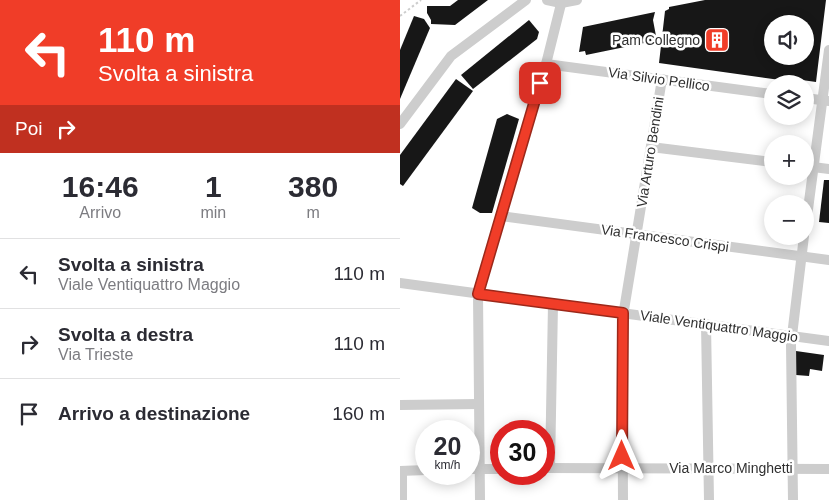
<!DOCTYPE html>
<html lang="it">
<meta charset="utf-8">
<style>
body{margin:0;font-family:Helvetica,sans-serif;background:#f7f7f7;color:#2b2b33;height:100vh;display:flex;flex-direction:column;font-size:19px;white-space:nowrap}
*{box-sizing:border-box;margin:0}
p{font-size:16px;color:#7c7c81}
.icon{flex:none;width:28px;height:28px;fill:none;stroke:currentColor;stroke-width:2;stroke-linecap:round;stroke-linejoin:round}
.map{position:relative;flex:1;overflow:hidden}
.details{display:flex;flex-direction:column;background:#fff;width:400px}
.details>*{flex:none}
.banner{background:#f03d28;color:#fff;overflow:hidden}
.controls{position:absolute;left:364px;top:15px;display:grid;gap:10px}
.controls a{display:grid;place-items:center;width:50px;height:50px;border-radius:50%;background:#fff;box-shadow:0 2px 12px #0003;font-size:25px}
.speed{position:absolute;left:15px;top:420px;display:flex;gap:10px;font-size:25px;font-weight:700;text-align:center}
.speed>*{display:grid;place-content:center;width:65px;height:65px;border-radius:50%;background:#fff;box-shadow:0 2px 12px #0003;line-height:1}
.speed small{font-size:12px;font-weight:400}
.speed .limit{border:8px solid #d22;background:#fff;color:#111}
.pin{position:absolute;display:grid;place-items:center;width:42px;height:42px;color:#fff;margin:-21px;border-radius:10px;box-shadow:0 2px 8px #0006}
.me{position:absolute;width:55px;margin:-28px;rotate:0deg;stroke-linejoin:round;filter:drop-shadow(0 0 4px #0008)}
.turn{display:flex;align-items:center;gap:18px;height:105px;padding:0 15px;font-size:22px}
.turn .icon{width:65px;height:65px;stroke-width:2.5}
.turn b{display:block;font-size:35px;line-height:42px}
.then{display:flex;align-items:center;height:48px;padding:0 15px;background:#0003;gap:10px;font-size:19px}
.eta{display:flex;justify-content:space-evenly;align-items:center;height:85px;text-align:center}
.eta b{font-size:30px;font-weight:800;line-height:35px}
ul{padding:0;list-style:none}
li{display:flex;align-items:center;gap:15px;height:70px;padding:0 15px;border-top:1px solid #e1e1e2}
li div{flex:1}
li b{display:block;font-size:19px}
li em{font-style:normal}
main{display:flex;flex:1;min-height:0}
.map>svg:first-child{display:block}
</style>
<main>
<section class="details">
<div class="banner">
<div class="turn"><svg class="icon" aria-label="left" viewBox="0 0 24 24"><path d="M17 20v-9H6M10 6l-5 5 5 5"/></svg><div><b>110 m</b>Svolta a sinistra</div></div>
<div class="then">Poi<svg class="icon" aria-label="right" viewBox="0 0 24 24"><path d="M7 20v-9h11M14 6l5 5-5 5"/></svg></div>
</div>
<div class="eta">
<div><b>16:46</b><p>Arrivo</p></div>
<div><b>1</b><p>min</p></div>
<div><b>380</b><p>m</p></div>
</div>
<ul>
<li><svg class="icon" aria-label="left" viewBox="0 0 24 24"><path d="M17 20v-9H6M10 6l-5 5 5 5"/></svg><div><b>Svolta a sinistra</b><p>Viale Ventiquattro Maggio</p></div><em>110 m</em></li>
<li><svg class="icon" aria-label="right" viewBox="0 0 24 24"><path d="M7 20v-9h11M14 6l5 5-5 5"/></svg><div><b>Svolta a destra</b><p>Via Trieste</p></div><em>110 m</em></li>
<li><svg class="icon" aria-label="arrive" viewBox="0 0 24 24"><path d="M6 21V4h12l-3 4 3 4H6"/></svg><div><b>Arrivo a destinazione</b></div><em>160 m</em></li>
</ul>
</section>
<div class="map">
<svg width="429" height="500" viewBox="0 0 429 500">
<rect width="100%" height="100%" fill="#fff"/>
<!-- building -->
<g fill="#171717" fill-rule="evenodd">
<polygon points="58,0 88,0 55,25 31,24 31,20 27,13 27,6 50,6"/>
<path d="M305 0H426L416 82 402 80V83L259 63 265 11 269 9V7ZM372 24H405V56H372Z"/>
<polygon points="255,12 253,20 256,36 253,36 254,41 186,55 185,51 179,52 183,27"/>
<polygon points="14,16 24,19 30,28 0,99 0,50"/>
<polygon points="129,20 139,32 137,39 73,89 61,75"/>
<polygon points="56,79 73,91 3,186 0,184 0,155"/>
<polygon points="107,114 119,119 92,213 80,213 72,208 97,119"/>
<polygon points="424,180 429,180 429,223 419,222"/>
<polygon points="396,351 424,355 422,371 410,369 409,376 396,375"/>
</g>
<g fill="none" stroke-linecap="round" stroke-linejoin="round">
<!-- path -->
<polyline stroke="#cdcdcd" stroke-width="2" stroke-dasharray="2.5 2.5" stroke-linecap="butt" points="0,16 21,0"/>
<!-- minor -->
<g stroke="#cdcdcd" stroke-width="10">
<polyline points="147,0 161,3 177,0"/>
<polyline points="146,64 372,94"/>
<polyline points="405,98 429,101"/>
<polyline points="0,124 51,56 126,0"/>
<polyline points="251,147 372,162"/>
<polyline points="405,166 429,169"/>
<polyline points="101,216 429,260"/>
<polyline points="405,232 429,50"/>
<polyline points="0,283 429,341"/>
<polyline points="306,324 309,500"/>
<polyline points="0,405 79,404"/>
<polyline points="144,468 429,469"/>
<polyline points="150,468 153,304"/>
<polyline points="69,469 101,469"/>
<polyline points="0,471 26,470"/>
<polyline points="2,471 2,500"/>
<polyline points="80,500 78,294 146,64 162,0"/>
<polyline points="223,500 222,322 262,79"/>
<polyline points="393,500 391,344 404,236"/>
</g>
</g>
<g fill="none" stroke-linecap="round" stroke-linejoin="round">
<defs>
<polyline id="route" points="140,83 78,294 223,313 222,456"/>
</defs>
<!-- route casing -->
<use href="#route" stroke="#9c281a" stroke-width="12"/>
<!-- route -->
<use href="#route" stroke="#f03d28" stroke-width="9"/>
</g>
<!-- icons -->
<defs>
<symbol id="building-square" viewBox="-11 -11 22 22"><rect x="-9" y="-9" width="18" height="18" rx="4" fill="#f03d28" stroke="#fff"/><path d="M-4-6H4V6H1V3H-1V6H-4ZM-2.5-4.3h1.7v1.8h-1.7ZM.8-4.3h1.7v1.8H.8ZM-2.5-1h1.7V.8h-1.7ZM.8-1h1.7V.8H.8Z" fill="#fff"/></symbol>
</defs>
<g fill-rule="evenodd">
<use href="#building-square" x="303" y="26" width="28" height="28"/>
</g>
<g text-anchor="middle" dominant-baseline="central" stroke-width="5" stroke-linejoin="round" paint-order="stroke">
<!-- poi labels -->
<g font-size="14" fill="#303030" stroke="#fff" text-anchor="end">
<text x="300" y="40">Pam Collegno</text>
</g>
<!-- street labels -->
<g font-size="14" fill="#303030" stroke="#fff">
<text transform="translate(259 79) rotate(8)">Via Silvio Pellico</text>
<text transform="translate(250 152) rotate(-81)">Via Arturo Bendini</text>
<text transform="translate(265 238) rotate(8)">Via Francesco Crispi</text>
<text transform="translate(319 326) rotate(8)">Viale Ventiquattro Maggio</text>
<text x="331" y="468">Via Marco Minghetti</text>
</g>
</g>
</svg>
<div class="controls">
<a><svg class="icon" aria-label="sound" viewBox="0 0 24 24"><path d="M4 9h4l5-4v14l-5-4H4zM17 9q2 3 0 6"/></svg></a>
<a><svg class="icon" aria-label="layers" viewBox="0 0 24 24"><path d="M12 4l9 5-9 5-9-5zM3 14l9 5 9-5"/></svg></a>
<a>+</a>
<a>−</a>
</div>
<div class="speed"><div>20<small>km/h</small></div><div class="limit">30</div></div>
<div class="pin" style="left:140px;top:83px;background:#d93025"><svg class="icon" aria-label="arrive" viewBox="0 0 24 24"><path d="M6 21V4h12l-3 4 3 4H6"/></svg></div>
<svg class="me" style="left:222px;top:456px" viewBox="-20 -20 40 40"><path d="M0-17L14 15 0 8-14 15z" fill="#f03d28" stroke="#fff" stroke-width="4"/></svg>
</div>
</main>
